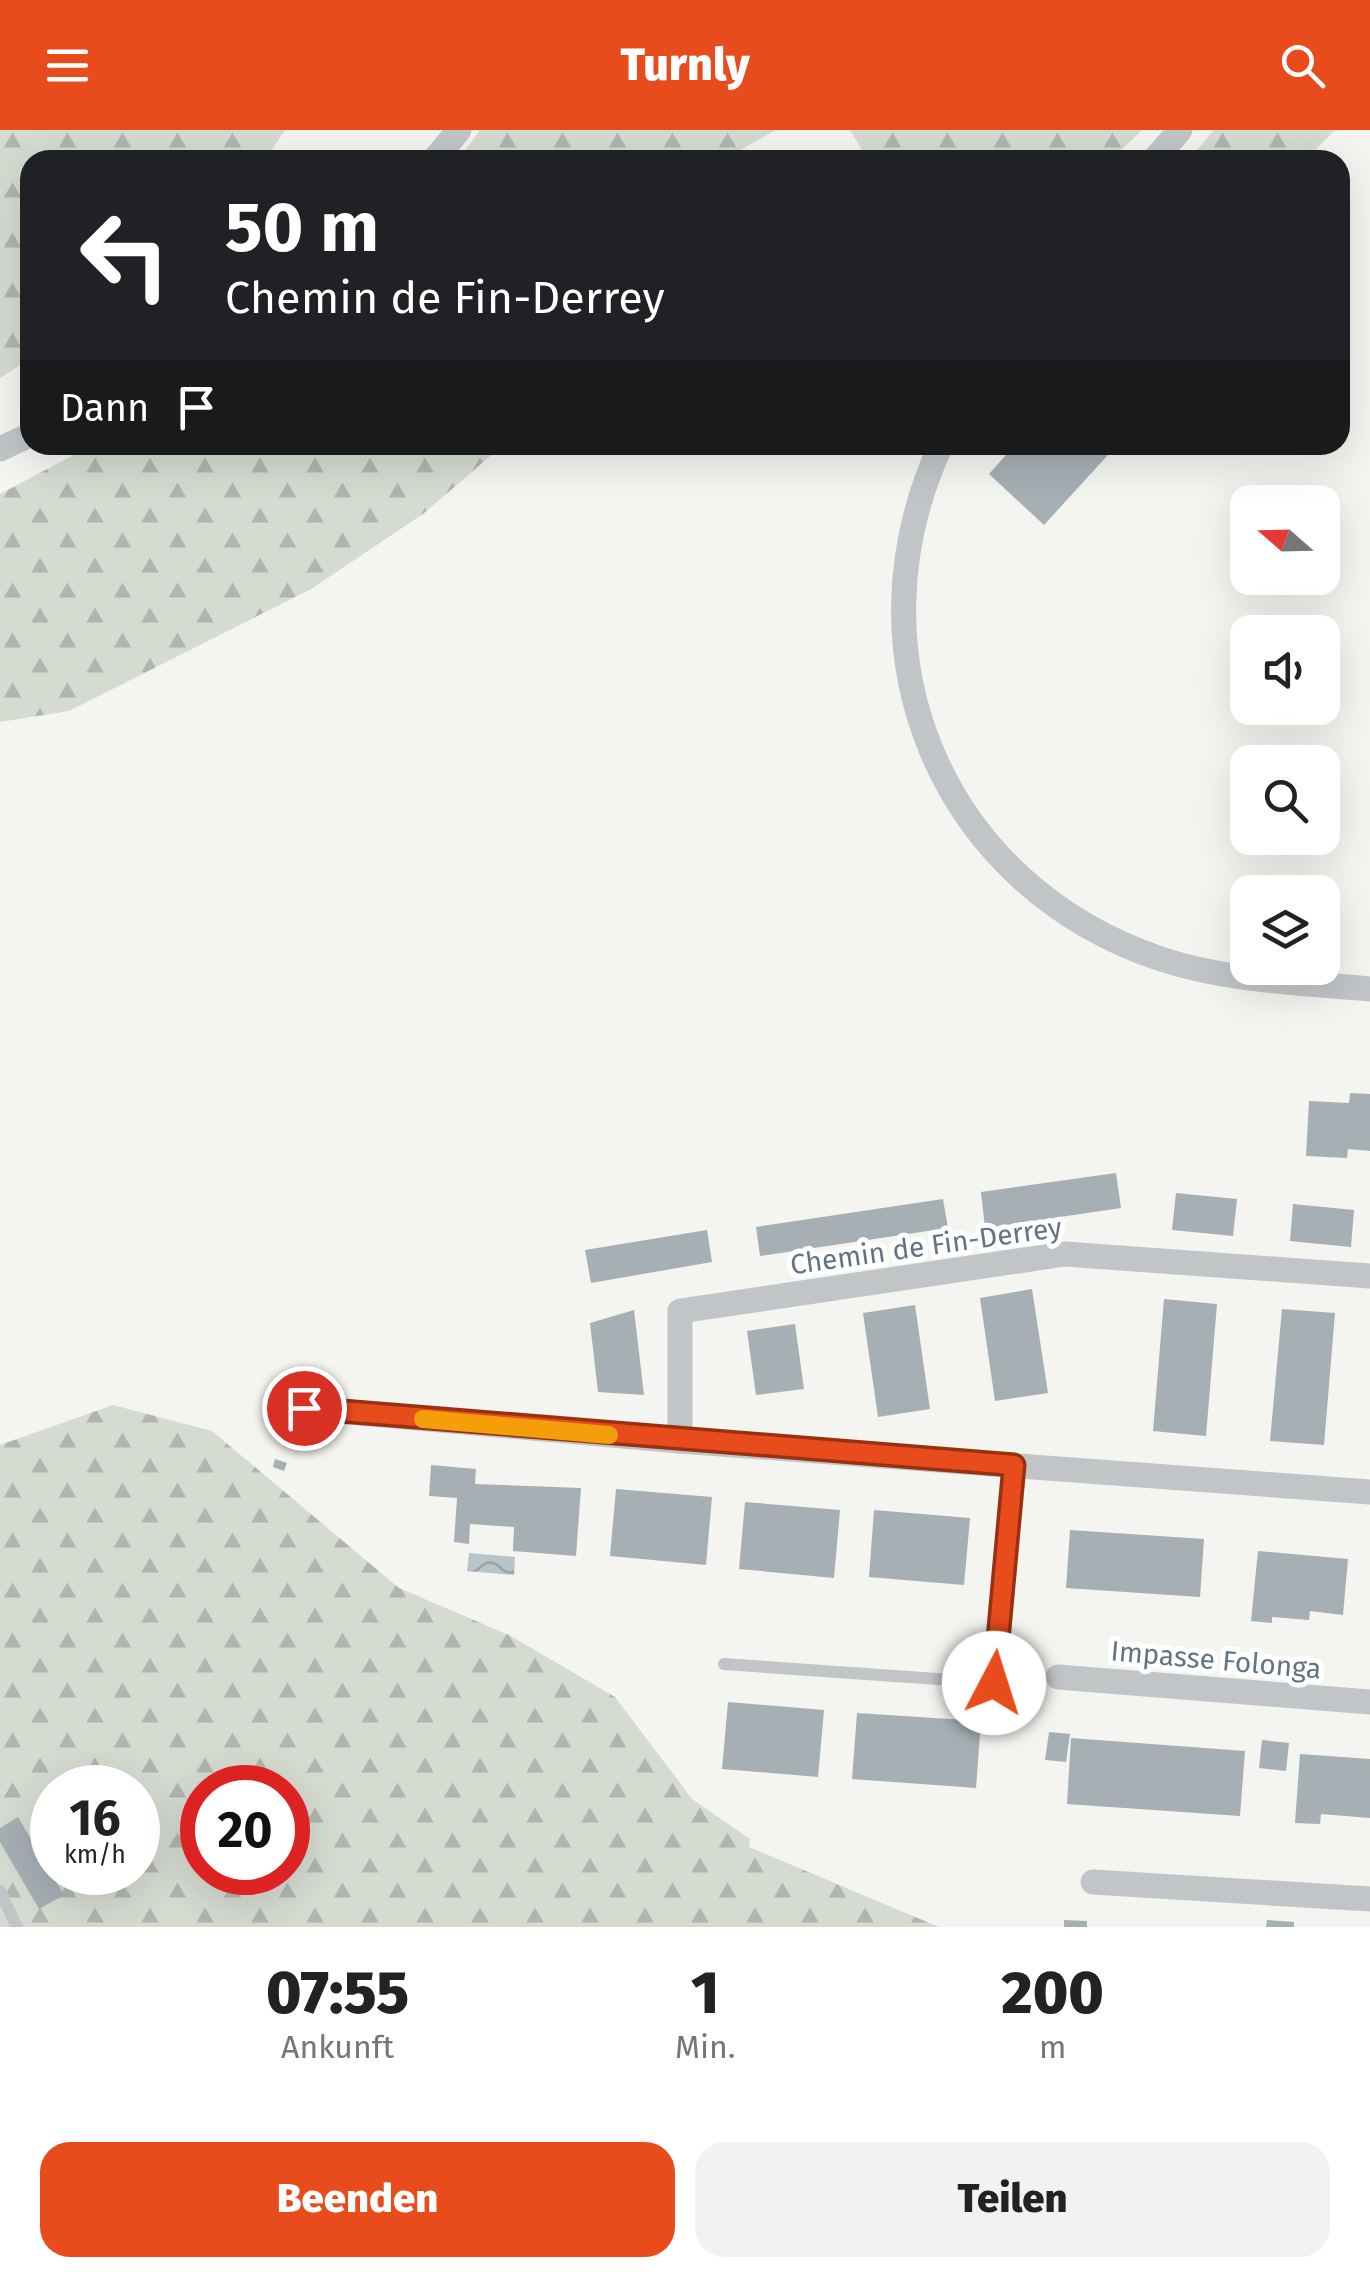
<!DOCTYPE html>
<html lang="de">
<style>
body{margin:0;font-family:"Fira Sans",sans-serif;background:#f2f2f2;color:#222;height:100vh;display:flex;flex-direction:column;font-size:38px;white-space:nowrap}
*{box-sizing:border-box;margin:0}
p{font-size:32px;color:#767676}
.icon{flex:none;width:55px;height:55px;fill:none;stroke:currentColor;stroke-width:2;stroke-linecap:round;stroke-linejoin:round}
.map{position:relative;height:1797px;overflow:hidden}
.drawer{display:flex;flex-direction:column;background:#fff;flex:1}
.drawer>*{flex:none}
.guide{position:absolute;left:20px;top:20px;width:1330px;height:305px;border-radius:30px;box-shadow:0 10px 40px #0002;background:#202124;color:#fff;overflow:hidden}
.needle{width:65px;rotate:290deg}
.fabs{position:absolute;left:1230px;top:355px;display:grid;gap:20px}
.fabs a{display:grid;place-items:center;width:110px;height:110px;border-radius:20px;background:#fff;box-shadow:0 10px 40px #0002;font-size:50px}
.speed{position:absolute;left:30px;top:1635px;display:flex;gap:20px;font-size:50px;font-weight:700;text-align:center}
.speed>*{display:grid;place-content:center;width:130px;height:130px;border-radius:50%;background:#fff;box-shadow:0 10px 40px #0002;line-height:1}
.speed small{font-size:25px;font-weight:400}
.speed .limit{border:15px solid #d22;background:#fff;color:#111}
.pin{position:absolute;display:grid;place-items:center;width:85px;height:85px;color:#fff;margin:-42px;border:5px solid #fff;border-radius:50%;box-shadow:0 2px 10px #0007}
.me{position:absolute;width:110px;margin:-55px;rotate:5deg;stroke-linejoin:round;filter:drop-shadow(0 0 8px #0008)}
.turn{display:flex;align-items:center;gap:35px;height:210px;padding:0 40px;font-size:45px}
.turn .icon{width:130px;height:130px;stroke-width:2.5}
.turn b{display:block;font-size:70px;line-height:85px}
.then{display:flex;align-items:center;height:95px;padding:0 40px;background:#0003;gap:20px;font-size:38px}
.eta{display:flex;justify-content:space-evenly;align-items:center;height:170px;text-align:center}
.eta b{font-size:60px;font-weight:800;line-height:70px}
.button{display:flex;gap:20px;margin-top:auto;padding:20px 40px}
.button a{flex:1;height:115px;border-radius:30px;background:#e84c1c;color:#fff;font-size:40px;font-weight:800;line-height:115px;text-align:center}
.button a+a{background:#f2f2f2;color:#222}
header{display:flex;justify-content:space-between;align-items:center;height:130px;padding:0 40px;background:#e84c1c;color:#fff;font-size:45px;font-weight:800}
.map>svg:first-child{display:block}
</style>
<header><svg class="icon" aria-label="menu" viewBox="0 0 24 24"><path d="M4 6h16M4 12h16M4 18h16"/></svg>Turnly<svg class="icon" aria-label="search" viewBox="0 0 24 24"><circle cx="10" cy="10" r="6"/><path d="M15 15l6 6"/></svg></header>
<div class="map">
<svg width="1370" height="1797" viewBox="0 0 1370 1797">
<defs>
<pattern id="forest-firs" width="22" height="20" patternUnits="userSpaceOnUse" patternTransform="scale(2.5)"><rect width="22" height="20" fill="#d5dbd1"/><path d="M5 1l3.5 6h-7zM16 11l3.5 6h-7z" fill="#b0b6af"/></pattern>
<pattern id="water-waves" width="16" height="10" patternUnits="userSpaceOnUse" patternTransform="scale(2.5)"><rect width="16" height="10" fill="#b8c4c9"/><path d="M0 5q4-4 8 0t8 0" fill="none" stroke="#99a4a9"/></pattern>
</defs>
<rect width="100%" height="100%" fill="#f4f4f0"/>
<!-- forest -->
<g fill="url(#forest-firs)" fill-rule="evenodd">
<polygon points="0,0 285,0 265,30 30,30 30,229 0,248"/>
<polygon points="480,0 776,0 722,30 458,30"/>
<polygon points="850,0 1142,0 1111,30 868,30"/>
<polygon points="1214,0 1335,0 1305,30 1188,30"/>
<polygon points="93,315 503,315 423,384 311,459 69,581 0,592 0,364"/>
<path d="M113 1275 212 1301 399 1458 511 1506 615 1567 692 1669 750 1709 749 1717 939 1797H0V1315ZM52 1658H138V1742H52ZM202 1658H288V1742H202Z"/>
</g>
<!-- water -->
<polygon fill="url(#water-waves)" points="469,1423 515,1427 514,1445 467,1441"/>
<!-- building -->
<g fill="#a6afb4">
<polygon points="1015,315 1117,315 1044,395 989,344"/>
<polygon points="1350,963 1370,964 1370,1021 1348,1019 1347,1028 1306,1026 1309,971 1349,973"/>
<polygon points="1116,1043 1121,1078 985,1098 981,1062"/>
<polygon points="1176,1063 1237,1069 1233,1106 1172,1100"/>
<polygon points="943,1069 948,1098 760,1126 756,1097"/>
<polygon points="1293,1074 1354,1080 1351,1117 1290,1111"/>
<polygon points="707,1100 712,1132 591,1153 585,1120"/>
<polygon points="1032,1159 1048,1263 995,1271 980,1168"/>
<polygon points="1164,1169 1217,1174 1206,1306 1153,1301"/>
<polygon points="915,1175 930,1279 878,1287 863,1183"/>
<polygon points="1282,1179 1335,1183 1324,1315 1270,1311"/>
<polygon points="634,1180 644,1265 598,1262 590,1193"/>
<polygon points="795,1194 804,1259 756,1265 747,1201"/>
<polygon points="275,1329 287,1333 284,1341 273,1337"/>
<polygon points="431,1335 476,1339 475,1354 581,1358 576,1426 513,1421 514,1397 470,1394 469,1414 454,1412 457,1368 429,1366"/>
<polygon points="616,1359 712,1367 706,1435 610,1426"/>
<polygon points="745,1372 840,1380 834,1448 739,1439"/>
<polygon points="874,1380 970,1388 964,1455 869,1447"/>
<polygon points="1070,1400 1204,1409 1200,1467 1066,1458"/>
<polygon points="1258,1421 1348,1429 1343,1485 1310,1481 1309,1490 1272,1487 1272,1493 1251,1491"/>
<polygon points="728,1572 824,1580 818,1647 722,1639"/>
<polygon points="857,1583 981,1591 976,1658 852,1649"/>
<polygon points="1049,1602 1070,1604 1066,1632 1045,1630"/>
<polygon points="1071,1608 1245,1621 1240,1686 1067,1674"/>
<polygon points="1262,1610 1289,1613 1286,1641 1259,1638"/>
<polygon points="1300,1624 1370,1629 1370,1688 1321,1684 1320,1694 1295,1693"/>
<polygon points="18,1687 64,1765 39,1779 0,1712 0,1698"/>
<polygon points="1064,1790 1087,1791 1087,1797 1064,1797"/>
<polygon points="1267,1790 1294,1792 1294,1797 1266,1797"/>
</g>
<g fill="none" stroke-linecap="round" stroke-linejoin="round">
<!-- service -->
<g stroke="#c1c5c8" stroke-width="12">
<polyline points="724,1534 995,1553 1014,1335"/>
<polyline points="0,1761 17,1797"/>
</g>
<!-- minor -->
<g stroke="#c1c5c8" stroke-width="25">
<polyline points="434,30 459,0"/>
<polyline points="1154,30 1180,0"/>
<path d="M941 315C844 524 942 756 1161 829 1227 851 1301 853 1370 859"/>
<polyline points="0,319 30,305"/>
<polyline points="304,1278 680,1311 1370,1362"/>
<polyline points="680,1311 680,1181 1065,1124 1370,1146"/>
<polyline points="1058,1547 1370,1572"/>
<polyline points="1093,1752 1370,1769"/>
</g>
</g>
<g fill="none" stroke-linecap="round" stroke-linejoin="round">
<defs>
<polyline id="route" points="304,1278 1014,1335 994,1553"/>
</defs>
<!-- route casing -->
<use href="#route" stroke="#973112" stroke-width="25"/>
<!-- route -->
<use href="#route" stroke="#e84c1c" stroke-width="18"/>
<!-- slow -->
<polyline stroke="#f59e0b" stroke-width="18" points="423,1289 609,1305"/>
</g>
<g text-anchor="middle" dominant-baseline="central" stroke-width="10" stroke-linejoin="round" paint-order="stroke">
<!-- street labels -->
<g font-size="28" fill="#627482" stroke="#fff">
<text transform="translate(926 1116) rotate(-8)">Chemin de Fin-Derrey</text>
<text transform="translate(1216 1530) rotate(5)">Impasse Folonga</text>
</g>
</g>
</svg>
<div class="fabs">
<a><svg class="needle" viewBox="-14 -14 28 28"><path d="M0-13l5 13h-10z" fill="#e53935"/><path d="M0 13l5-13h-10z" fill="#767676"/></svg></a>
<a><svg class="icon" aria-label="sound" viewBox="0 0 24 24"><path d="M4 9h4l5-4v14l-5-4H4zM17 9q2 3 0 6"/></svg></a>
<a><svg class="icon" aria-label="search" viewBox="0 0 24 24"><circle cx="10" cy="10" r="6"/><path d="M15 15l6 6"/></svg></a>
<a><svg class="icon" aria-label="layers" viewBox="0 0 24 24"><path d="M12 4l9 5-9 5-9-5zM3 14l9 5 9-5"/></svg></a>
</div>
<div class="speed"><div>16<small>km/h</small></div><div class="limit">20</div></div>
<div class="pin" style="left:304px;top:1278px;background:#d93025"><svg class="icon" aria-label="arrive" viewBox="0 0 24 24"><path d="M6 21V4h12l-3 4 3 4H6"/></svg></div>
<svg class="me" style="left:994px;top:1553px" viewBox="-20 -20 40 40"><circle r="19" fill="#fff"/><path d="M0-13L10 11 0 6-10 11z" fill="#e84c1c"/></svg>
<div class="guide">
<div class="turn"><svg class="icon" aria-label="left" viewBox="0 0 24 24"><path d="M17 20v-9H6M10 6l-5 5 5 5"/></svg><div><b>50 m</b>Chemin de Fin-Derrey</div></div>
<div class="then">Dann<svg class="icon" aria-label="arrive" viewBox="0 0 24 24"><path d="M6 21V4h12l-3 4 3 4H6"/></svg></div>
</div>
</div>
<section class="drawer">
<div class="eta">
<div><b>07:55</b><p>Ankunft</p></div>
<div><b>1</b><p>Min.</p></div>
<div><b>200</b><p>m</p></div>
</div>
<div class="button"><a>Beenden</a><a>Teilen</a></div>
</section>
